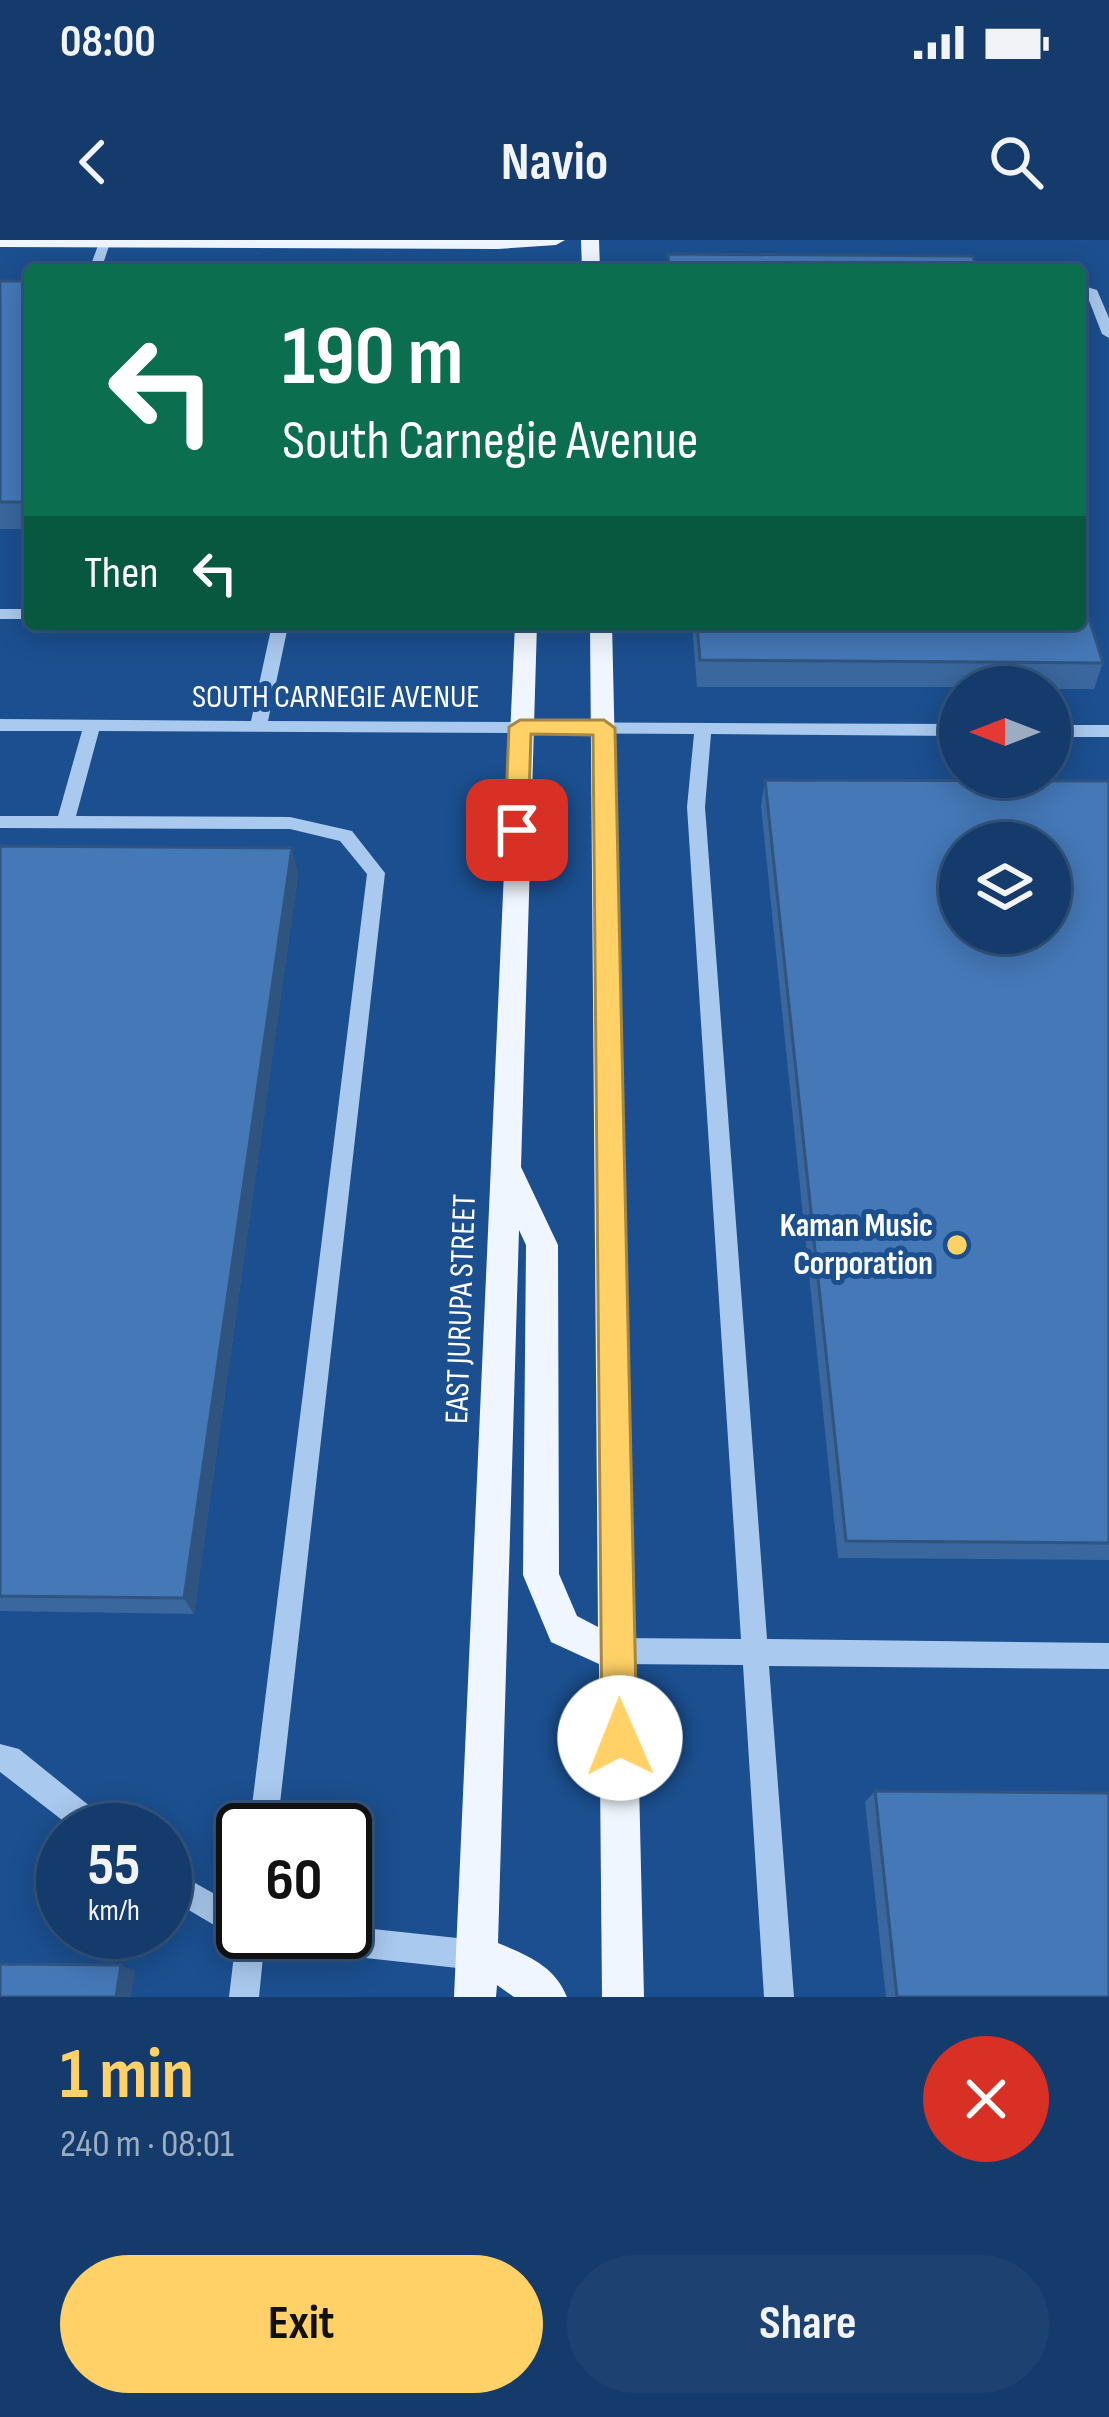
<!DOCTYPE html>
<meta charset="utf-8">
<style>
body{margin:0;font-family:"Sofia Sans Condensed",sans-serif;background:#1d4271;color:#f1f3f6;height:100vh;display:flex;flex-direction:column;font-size:45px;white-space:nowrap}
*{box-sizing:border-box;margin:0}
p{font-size:39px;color:#9dadc1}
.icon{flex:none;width:66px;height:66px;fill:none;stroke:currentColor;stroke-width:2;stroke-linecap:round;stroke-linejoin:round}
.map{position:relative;height:1757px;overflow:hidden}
.side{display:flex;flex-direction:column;background:#143b6b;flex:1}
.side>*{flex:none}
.guide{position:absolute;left:24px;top:24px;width:1062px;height:366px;border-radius:12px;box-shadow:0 6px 30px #0003,0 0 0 3px #33557e;background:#0b6e4f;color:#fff;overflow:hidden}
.needle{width:78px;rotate:270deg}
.buttons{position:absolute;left:939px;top:426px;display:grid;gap:24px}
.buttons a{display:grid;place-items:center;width:132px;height:132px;border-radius:50%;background:#143b6b;box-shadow:0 6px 30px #0003,0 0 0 3px #33557e;font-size:60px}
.speed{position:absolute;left:36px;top:1563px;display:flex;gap:24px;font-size:60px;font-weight:700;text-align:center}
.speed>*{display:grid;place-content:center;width:156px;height:156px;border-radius:50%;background:#143b6b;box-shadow:0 6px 30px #0003,0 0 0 3px #33557e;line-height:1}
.speed small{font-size:30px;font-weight:400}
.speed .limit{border:6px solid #111;border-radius:18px;background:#fff;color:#111}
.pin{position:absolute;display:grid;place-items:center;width:102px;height:102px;color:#fff;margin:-51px;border-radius:24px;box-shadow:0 6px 18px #0006}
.me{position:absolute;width:132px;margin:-66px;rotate:359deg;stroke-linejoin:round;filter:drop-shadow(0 0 9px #0008)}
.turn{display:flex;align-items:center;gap:42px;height:252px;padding:0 60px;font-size:54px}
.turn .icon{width:156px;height:156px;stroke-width:2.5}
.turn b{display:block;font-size:84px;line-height:102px}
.then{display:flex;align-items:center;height:114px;padding:0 60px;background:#0003;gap:24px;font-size:45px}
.round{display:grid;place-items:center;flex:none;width:126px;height:126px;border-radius:63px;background:#1d4271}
.summary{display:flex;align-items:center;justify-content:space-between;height:204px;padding:0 60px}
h1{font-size:72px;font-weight:700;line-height:90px;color:#ffd166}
.cta{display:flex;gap:24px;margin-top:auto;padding:24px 60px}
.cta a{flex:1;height:138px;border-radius:72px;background:#ffd166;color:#111;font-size:48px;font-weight:700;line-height:138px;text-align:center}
.cta a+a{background:#1d4271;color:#f1f3f6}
.status{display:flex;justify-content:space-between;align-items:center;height:84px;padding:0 60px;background:#143b6b;direction:ltr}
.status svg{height:33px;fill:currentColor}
header{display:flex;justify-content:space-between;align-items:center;height:156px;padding:0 60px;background:#143b6b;font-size:54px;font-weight:700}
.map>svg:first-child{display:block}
</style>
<div class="status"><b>08:00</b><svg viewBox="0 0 49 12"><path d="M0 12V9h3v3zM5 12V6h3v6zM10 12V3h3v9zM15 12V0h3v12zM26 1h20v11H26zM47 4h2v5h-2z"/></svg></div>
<header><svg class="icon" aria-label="back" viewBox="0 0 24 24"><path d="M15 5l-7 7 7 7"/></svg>Navio<svg class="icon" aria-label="search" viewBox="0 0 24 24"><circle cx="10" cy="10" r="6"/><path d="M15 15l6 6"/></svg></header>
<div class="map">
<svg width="1109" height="1757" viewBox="0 0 1109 1757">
<rect width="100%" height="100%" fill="#1b4f8f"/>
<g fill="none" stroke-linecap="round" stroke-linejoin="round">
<!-- minor -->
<g fill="#a9c9ee" fill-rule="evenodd">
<polygon points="100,0 110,3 101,30 89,30"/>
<polygon points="1087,47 1097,50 1109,78 1109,98 1102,94 1085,50"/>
<rect x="0" y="369" width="30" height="10"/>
<polygon points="261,384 288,386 268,481 960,484 960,496 711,494 705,567 767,1399 1109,1403 1109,1429 769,1426 794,1757 764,1757 743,1425 619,1424 610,1420 606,1411 610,1402 619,1398 741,1399 687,567 694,494 99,491 76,576 290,577 352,591 385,633 277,1590 249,1590 367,634 340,601 290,589 0,588 0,576 58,576 82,491 0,491 0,479 251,481 271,389"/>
<rect x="1050" y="485" width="59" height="12"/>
<polygon points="0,1504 19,1509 107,1580 111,1590 75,1590 0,1532"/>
<polygon points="165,1626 243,1670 243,1692 345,1692 345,1686 476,1700 486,1705 491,1715 486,1725 476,1730 264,1707 259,1757 229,1757 236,1698 165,1656"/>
</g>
<!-- major -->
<g fill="#f0f6ff" fill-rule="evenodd">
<polygon points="0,0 565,0 556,5 498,9 0,7"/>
<polygon points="581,0 599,0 600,30 582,30"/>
<path d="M515 384H537L521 927 558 1005 559 1334 577 1376 598 1387 590 384H612L644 1757H602L599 1424 551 1402 523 1335 526 1005 519 990 498 1703C527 1715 555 1726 567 1757H514L497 1745 496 1757H454Z"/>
</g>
</g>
<!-- wall -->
<g fill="#3a679d">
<rect x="0" y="41" width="30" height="248"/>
<polygon points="692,384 1080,384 1103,423 1094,449 1050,449 1050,447 697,447"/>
<polygon points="765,540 1109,541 1109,1320 838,1318 761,566"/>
<polygon points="0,606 298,634 194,1374 0,1371"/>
<polygon points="875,1551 1109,1757 886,1757 865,1562"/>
</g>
<!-- shaded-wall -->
<g fill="#305480">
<polygon points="292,608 298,634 194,1374 184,1358"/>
<polygon points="121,1725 135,1731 131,1757 116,1757"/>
</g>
<!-- building -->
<g fill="#4478b7" stroke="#305480" stroke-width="3" fill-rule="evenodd">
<polygon points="668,14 973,16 977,30 669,30"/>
<rect x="0" y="41" width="30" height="221"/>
<polygon points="1080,350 1103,423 700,420 697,384 1080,384"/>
<path d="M765 540 1109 541V1303L846 1301ZM960 603H1050V693H960Z"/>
<polygon points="0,606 292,608 184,1358 0,1356"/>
<polygon points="875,1551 1109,1553 1109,1757 897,1757"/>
<polygon points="0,1724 121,1725 116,1757 0,1757"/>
</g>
<!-- route -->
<polygon fill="#ffd166" stroke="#a68842" stroke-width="3" points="520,480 604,480 615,488 637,1498 632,1510 620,1515 607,1510 602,1498 593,495 531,494 528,590 517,599 505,590 509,487"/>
<!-- markers -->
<circle fill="#ffd166" stroke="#1b4f8f" stroke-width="4.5" cx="957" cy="1005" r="12"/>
<g text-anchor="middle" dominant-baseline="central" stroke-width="10" stroke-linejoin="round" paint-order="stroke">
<!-- street labels -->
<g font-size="33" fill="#fff" stroke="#1b4f8f">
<text x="336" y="457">SOUTH CARNEGIE AVENUE</text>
<text transform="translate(461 1069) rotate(-88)">EAST JURUPA STREET</text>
</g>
<!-- poi labels -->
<g font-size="33" font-weight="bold" fill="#fff" stroke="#1b4f8f" text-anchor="end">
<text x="933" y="986">Kaman Music<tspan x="933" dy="38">Corporation</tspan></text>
</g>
</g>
</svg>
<div class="buttons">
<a><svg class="needle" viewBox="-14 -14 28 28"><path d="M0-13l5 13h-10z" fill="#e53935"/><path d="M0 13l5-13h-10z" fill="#9dadc1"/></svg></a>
<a><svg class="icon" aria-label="layers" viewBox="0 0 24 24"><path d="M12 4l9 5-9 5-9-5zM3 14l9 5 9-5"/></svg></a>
</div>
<div class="speed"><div>55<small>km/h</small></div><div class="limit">60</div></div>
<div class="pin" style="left:517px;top:590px;background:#d93025"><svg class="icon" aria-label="arrive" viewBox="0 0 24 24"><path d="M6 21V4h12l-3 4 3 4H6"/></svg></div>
<svg class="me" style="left:620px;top:1498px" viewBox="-20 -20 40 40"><circle r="19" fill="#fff"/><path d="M0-13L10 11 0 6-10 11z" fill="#ffd166"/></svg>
<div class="guide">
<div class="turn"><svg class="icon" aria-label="left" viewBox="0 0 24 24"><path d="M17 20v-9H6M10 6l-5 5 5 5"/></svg><div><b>190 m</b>South Carnegie Avenue</div></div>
<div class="then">Then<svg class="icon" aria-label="left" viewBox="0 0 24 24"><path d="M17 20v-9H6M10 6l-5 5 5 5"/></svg></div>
</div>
</div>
<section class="side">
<div class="summary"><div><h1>1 min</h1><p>240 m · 08:01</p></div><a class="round" style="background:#d93025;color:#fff"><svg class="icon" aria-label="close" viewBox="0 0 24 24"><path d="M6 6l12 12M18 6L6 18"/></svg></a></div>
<div class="cta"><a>Exit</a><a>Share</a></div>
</section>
